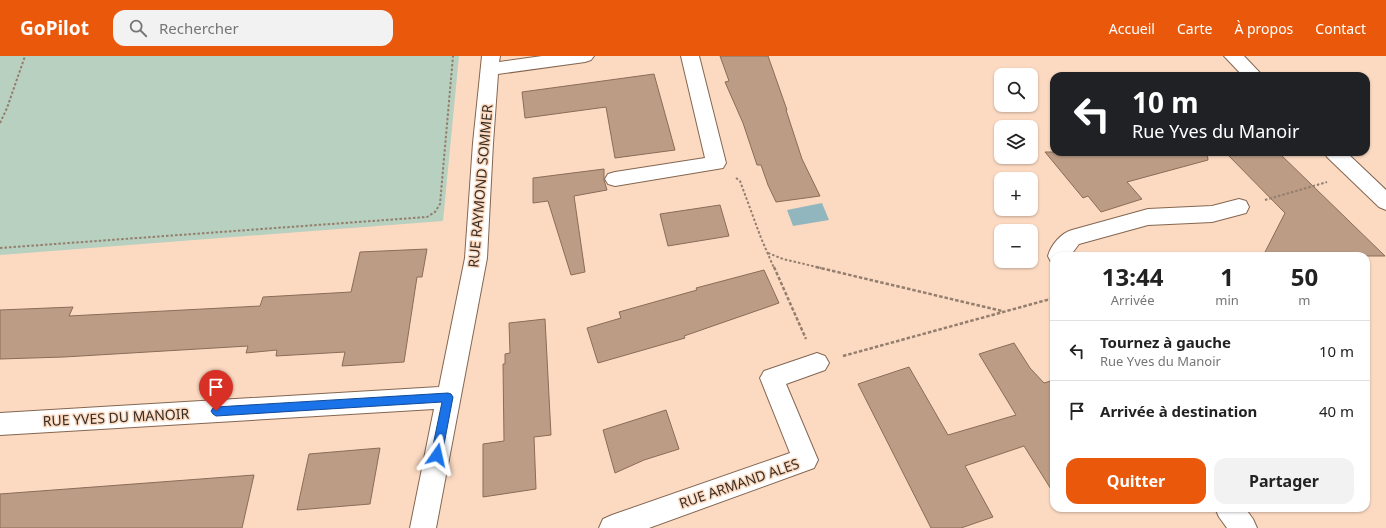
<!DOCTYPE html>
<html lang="fr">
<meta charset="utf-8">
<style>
body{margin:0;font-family:"Noto Sans",sans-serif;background:#f2f2f2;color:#222;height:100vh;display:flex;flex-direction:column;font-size:15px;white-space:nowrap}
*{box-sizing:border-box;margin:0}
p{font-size:13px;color:#767676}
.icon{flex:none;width:22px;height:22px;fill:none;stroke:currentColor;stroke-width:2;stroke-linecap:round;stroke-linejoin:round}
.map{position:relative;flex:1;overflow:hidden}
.side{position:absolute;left:1050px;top:196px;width:320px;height:260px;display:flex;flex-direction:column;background:#fff;border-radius:12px;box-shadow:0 1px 3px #0004}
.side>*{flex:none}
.banner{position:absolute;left:1050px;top:16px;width:320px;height:84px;border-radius:12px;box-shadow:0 1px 3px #0004;background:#202124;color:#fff;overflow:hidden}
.fabs{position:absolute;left:994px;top:12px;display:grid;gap:8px}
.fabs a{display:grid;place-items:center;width:44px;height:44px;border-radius:8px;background:#fff;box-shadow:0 1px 3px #0004;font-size:20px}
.pin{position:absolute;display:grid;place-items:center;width:34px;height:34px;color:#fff;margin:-41px -17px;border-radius:50% 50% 50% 0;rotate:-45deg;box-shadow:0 0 4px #0007}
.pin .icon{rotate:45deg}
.me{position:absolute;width:44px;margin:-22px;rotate:11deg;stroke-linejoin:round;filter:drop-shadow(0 0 3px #0008)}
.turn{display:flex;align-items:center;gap:14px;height:84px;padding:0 16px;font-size:18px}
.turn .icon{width:52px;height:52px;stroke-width:2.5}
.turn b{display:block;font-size:28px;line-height:34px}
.eta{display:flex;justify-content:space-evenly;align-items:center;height:68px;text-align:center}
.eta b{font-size:24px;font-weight:700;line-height:28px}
.action{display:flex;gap:8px;margin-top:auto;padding:8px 16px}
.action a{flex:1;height:46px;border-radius:12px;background:#ea580c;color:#fff;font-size:16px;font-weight:700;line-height:46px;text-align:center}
.action a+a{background:#f2f2f2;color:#222}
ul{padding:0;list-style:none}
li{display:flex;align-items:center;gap:12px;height:60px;padding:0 16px;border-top:1px solid #e0e0e0}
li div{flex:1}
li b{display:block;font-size:15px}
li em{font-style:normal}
header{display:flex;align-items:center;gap:24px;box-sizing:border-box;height:56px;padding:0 20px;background:#ea580c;color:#fff}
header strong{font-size:19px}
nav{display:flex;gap:22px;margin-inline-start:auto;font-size:14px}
.search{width:280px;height:36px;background:#f2f2f2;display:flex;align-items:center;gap:10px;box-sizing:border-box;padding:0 14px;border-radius:12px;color:#767676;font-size:15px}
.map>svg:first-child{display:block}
</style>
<header>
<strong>GoPilot</strong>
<div class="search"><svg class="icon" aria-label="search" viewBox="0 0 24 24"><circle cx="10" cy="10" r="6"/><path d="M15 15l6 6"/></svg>Rechercher</div>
<nav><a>Accueil</a><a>Carte</a><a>À propos</a><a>Contact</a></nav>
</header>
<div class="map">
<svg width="1386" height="472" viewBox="0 0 1386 472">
<rect width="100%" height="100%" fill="#fcdac2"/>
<!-- green -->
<polygon fill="#b8d0c0" points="0,0 459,0 443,165 0,199"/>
<!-- water -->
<polygon fill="#92b6be" points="822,147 829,164 793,170 787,154"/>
<!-- building -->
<g fill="#bc9c85" stroke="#8a6c57">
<polygon points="720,0 768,0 787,54 786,54 802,103 820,140 776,146 768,129 761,109 757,109 743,67 725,26 729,25"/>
<polygon points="654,18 675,94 615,102 606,51 525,62 522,36"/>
<polygon points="1045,96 1207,96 1208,104 1127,126 1142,143 1101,156 1088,140 1083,142"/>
<polygon points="1225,96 1278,96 1385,200 1263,200 1285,157"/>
<polygon points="604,113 604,124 607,134 574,140 585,216 571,219 548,145 533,147 533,122"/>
<polygon points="720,149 729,180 668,190 660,158"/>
<polygon points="427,193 422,221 417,221 404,306 342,310 345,296 276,300 277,294 246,297 248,290 64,301 0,303 0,254 73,251 69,260 260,250 263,241 351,236 360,196"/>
<polygon points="764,214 779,247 684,280 685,282 598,307 587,272 621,262 619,256 697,234 696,232"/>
<polygon points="545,263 551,379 534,381 536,433 483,441 483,388 504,385 503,308 505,308 505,298 510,297 509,267"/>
<polygon points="1014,287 1030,312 1044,327 1054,324 1054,438 1024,390 965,410 993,461 961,472 931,472 858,328 909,311 948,379 1016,359 979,298"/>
<polygon points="666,354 679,393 644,404 615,417 603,374"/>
<polygon points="380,392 370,448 297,454 309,398"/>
<polygon points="254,419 242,472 0,472 0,438"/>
</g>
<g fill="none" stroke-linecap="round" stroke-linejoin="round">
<defs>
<g id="minor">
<polygon points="482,0 500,0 499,6 542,0 594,0 591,4 585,6 498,18 493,87 487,202 436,472 410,472 434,353 0,379 0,357 439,331 465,202 473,87"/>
<polygon points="681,0 699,0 726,107 723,112 615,130 608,128 605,123 608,118 615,116 705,102"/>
<polygon points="1224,0 1244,0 1263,20 1243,20"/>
<polygon points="1324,96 1346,96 1386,134 1386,154 1379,151 1327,101"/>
<path d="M1239 143 1246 145 1249 151 1246 157 1212 166 1148 169 1079 188 1070 200H1054V207L1051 206 1048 200C1051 189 1061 177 1072 174L1148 153 1212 150Z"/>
<polygon points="817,297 825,300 829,307 825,314 786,328 818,404 814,412 649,472 599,472 603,463 612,459 790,397 760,322 764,315"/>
<polygon points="1215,452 1245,452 1253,463 1257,472 1227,472 1219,461"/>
</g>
</defs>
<!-- minor casing -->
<use href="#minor" stroke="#846651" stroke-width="2"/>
<!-- path-far1 -->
<g stroke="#947e6d" stroke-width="2" stroke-dasharray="2.5 2" stroke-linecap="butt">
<polyline points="0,67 7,52 25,0"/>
<polyline points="736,122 740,125 761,182 774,212"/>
<polyline points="1265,144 1327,126"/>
<polyline points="0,192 427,161 435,156 440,148 453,0"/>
<polyline points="768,197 783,203 821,212"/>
</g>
<!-- path -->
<g stroke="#947e6d" stroke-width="2.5" stroke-dasharray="3.5 2" stroke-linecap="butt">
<polyline points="774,211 806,283"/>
<polyline points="816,211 1002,255"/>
<polyline points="843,300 1054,242"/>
</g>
<!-- minor -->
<use href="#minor" fill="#fff" fill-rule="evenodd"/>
</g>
<!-- route -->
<polygon fill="#1a73e8" stroke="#114b97" points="448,337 451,338 453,341 442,399 440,403 437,404 433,403 431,399 442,346 216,360 213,358 211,355 213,352 216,351"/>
<g text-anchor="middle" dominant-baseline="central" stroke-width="3" stroke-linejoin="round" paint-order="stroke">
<!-- street labels -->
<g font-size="14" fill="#392d23" stroke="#fcdac2">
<text transform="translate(480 130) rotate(-85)">RUE RAYMOND SOMMER</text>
<text transform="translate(116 361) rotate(-3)">RUE YVES DU MANOIR</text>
<text transform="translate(739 427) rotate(-19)">RUE ARMAND ALES</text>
</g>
</g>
</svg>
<div class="fabs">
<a><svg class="icon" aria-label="search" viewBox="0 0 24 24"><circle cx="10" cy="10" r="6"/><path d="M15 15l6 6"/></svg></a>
<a><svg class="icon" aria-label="layers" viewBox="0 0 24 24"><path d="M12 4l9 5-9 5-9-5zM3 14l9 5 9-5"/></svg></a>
<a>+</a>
<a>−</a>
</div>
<div class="pin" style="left:216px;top:355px;background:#d93025"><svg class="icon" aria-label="arrive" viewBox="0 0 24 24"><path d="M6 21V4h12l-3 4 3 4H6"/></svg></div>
<svg class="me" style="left:437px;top:399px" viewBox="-20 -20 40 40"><path d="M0-17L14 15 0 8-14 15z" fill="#1a73e8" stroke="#fff" stroke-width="4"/></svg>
<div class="banner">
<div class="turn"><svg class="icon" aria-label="left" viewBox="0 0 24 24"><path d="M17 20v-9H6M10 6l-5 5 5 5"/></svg><div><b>10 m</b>Rue Yves du Manoir</div></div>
</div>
<section class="side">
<div class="eta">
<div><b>13:44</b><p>Arrivée</p></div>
<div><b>1</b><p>min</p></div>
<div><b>50</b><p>m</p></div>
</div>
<ul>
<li><svg class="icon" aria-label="left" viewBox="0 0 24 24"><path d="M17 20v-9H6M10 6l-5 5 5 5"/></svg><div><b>Tournez à gauche</b><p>Rue Yves du Manoir</p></div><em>10 m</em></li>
<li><svg class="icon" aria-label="arrive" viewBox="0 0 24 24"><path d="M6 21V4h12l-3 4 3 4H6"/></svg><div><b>Arrivée à destination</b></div><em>40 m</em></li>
</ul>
<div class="action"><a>Quitter</a><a>Partager</a></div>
</section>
</div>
